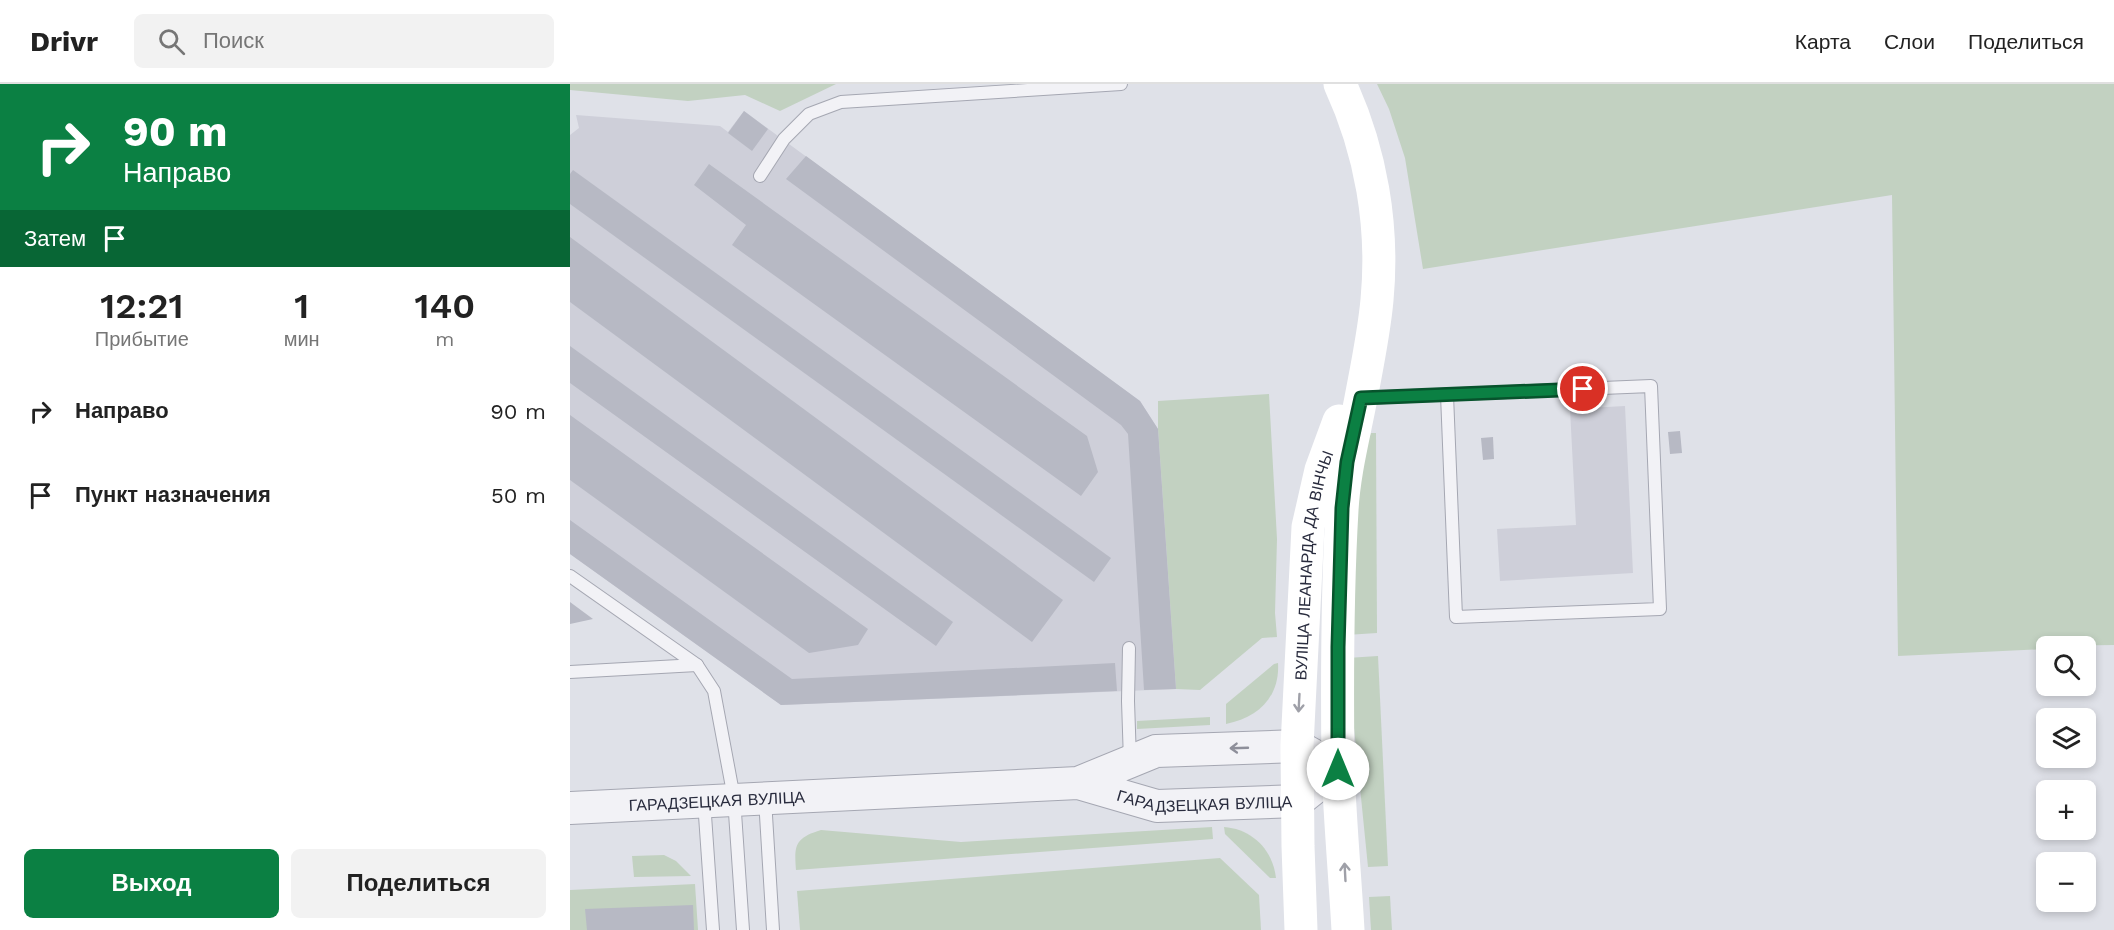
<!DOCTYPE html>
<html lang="ru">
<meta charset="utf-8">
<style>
body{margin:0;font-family:"Work Sans",sans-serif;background:#f2f2f2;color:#222;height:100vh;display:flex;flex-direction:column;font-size:22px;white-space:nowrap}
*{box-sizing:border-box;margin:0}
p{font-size:20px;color:#767676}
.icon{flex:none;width:33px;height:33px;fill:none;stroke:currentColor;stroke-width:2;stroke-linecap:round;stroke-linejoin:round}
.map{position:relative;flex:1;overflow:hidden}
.drawer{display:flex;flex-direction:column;background:#fff;width:570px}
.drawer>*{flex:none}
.top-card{background:#0b8043;color:#fff;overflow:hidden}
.buttons{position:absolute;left:1466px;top:552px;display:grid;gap:12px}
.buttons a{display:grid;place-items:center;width:60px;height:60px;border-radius:9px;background:#fff;box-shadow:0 3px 9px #0003;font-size:30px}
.pin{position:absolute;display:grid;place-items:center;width:51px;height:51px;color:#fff;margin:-26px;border:3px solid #fff;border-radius:50%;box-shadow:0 2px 6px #0007}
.me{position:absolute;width:66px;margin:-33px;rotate:0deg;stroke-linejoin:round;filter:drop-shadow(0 0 4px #0008)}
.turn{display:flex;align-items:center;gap:21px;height:126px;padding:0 24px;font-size:27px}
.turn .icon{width:78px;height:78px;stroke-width:2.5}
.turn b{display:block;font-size:42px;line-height:51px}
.then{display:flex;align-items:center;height:57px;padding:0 24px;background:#0003;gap:12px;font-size:22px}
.eta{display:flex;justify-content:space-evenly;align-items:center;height:102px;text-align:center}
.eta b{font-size:36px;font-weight:600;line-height:42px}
.cta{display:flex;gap:12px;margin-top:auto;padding:12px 24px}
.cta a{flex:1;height:69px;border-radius:9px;background:#0b8043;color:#fff;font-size:24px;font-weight:600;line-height:69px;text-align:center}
.cta a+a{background:#f2f2f2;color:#222}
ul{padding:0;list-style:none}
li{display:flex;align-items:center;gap:18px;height:84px;padding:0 24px}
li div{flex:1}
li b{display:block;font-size:22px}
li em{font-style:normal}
header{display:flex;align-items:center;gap:36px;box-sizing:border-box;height:84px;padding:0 30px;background:#fff;border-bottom:2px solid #e0e0e0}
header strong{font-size:28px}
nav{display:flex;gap:33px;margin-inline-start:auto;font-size:21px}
.search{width:420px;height:54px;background:#f2f2f2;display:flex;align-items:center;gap:15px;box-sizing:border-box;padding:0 21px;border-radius:9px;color:#767676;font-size:22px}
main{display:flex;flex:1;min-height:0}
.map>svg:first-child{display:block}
</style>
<header>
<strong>Drivr</strong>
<div class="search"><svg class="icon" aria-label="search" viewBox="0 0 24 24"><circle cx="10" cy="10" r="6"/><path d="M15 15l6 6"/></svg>Поиск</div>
<nav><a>Карта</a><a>Слои</a><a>Поделиться</a></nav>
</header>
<main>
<section class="drawer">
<div class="top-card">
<div class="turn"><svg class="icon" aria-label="right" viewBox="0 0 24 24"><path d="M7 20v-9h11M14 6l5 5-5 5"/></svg><div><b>90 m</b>Направо</div></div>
<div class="then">Затем<svg class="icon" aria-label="arrive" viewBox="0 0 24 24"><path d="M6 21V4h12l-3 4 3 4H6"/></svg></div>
</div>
<div class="eta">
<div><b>12:21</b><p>Прибытие</p></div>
<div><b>1</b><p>мин</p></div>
<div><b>140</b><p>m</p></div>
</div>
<ul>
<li><svg class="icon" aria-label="right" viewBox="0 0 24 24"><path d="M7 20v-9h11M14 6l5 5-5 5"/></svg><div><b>Направо</b></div><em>90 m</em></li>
<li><svg class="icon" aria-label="arrive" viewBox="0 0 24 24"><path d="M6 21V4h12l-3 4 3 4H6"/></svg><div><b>Пункт назначения</b></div><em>50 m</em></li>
</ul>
<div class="cta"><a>Выход</a><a>Поделиться</a></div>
</section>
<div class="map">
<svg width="1544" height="846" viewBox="0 0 1544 846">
<rect width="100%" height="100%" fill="#dfe1e8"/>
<!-- built -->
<g fill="#cecfd9">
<polygon points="174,27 570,317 588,345 606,605 211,621 0,470 0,51 9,44 6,31 150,42 158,48"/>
<polygon points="1055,322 1063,489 930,497 927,445 1006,441 1000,325"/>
</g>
<!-- green -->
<g fill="#c2d1c1">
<polygon points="0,0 266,0 210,27 175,11 118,17 0,6"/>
<polygon points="807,0 1544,0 1544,561 1476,562 1476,565 1328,572 1322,111 853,185 835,74 819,25"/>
<polygon points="699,310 707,455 705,529 707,553 692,554 630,606 606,605 588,345 588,317"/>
<polygon points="801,349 806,349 807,549 776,551 788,402 797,359"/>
<polygon points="808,572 818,782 798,783 777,574"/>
<path d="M708 579C710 613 688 634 656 640V620L704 580Z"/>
<polygon points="640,633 640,641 567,645 567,637"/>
<path d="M642 743 643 755 226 786C224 761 225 754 251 746L391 758Z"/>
<path d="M654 743C682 745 703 766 706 794H700L655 750Z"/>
<polygon points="94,771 106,777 121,792 64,793 62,772"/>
<polygon points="650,774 689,811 691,846 230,846 227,807"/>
<polygon points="125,800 128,846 0,846 0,806"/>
<polygon points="820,812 822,846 801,846 799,813"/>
</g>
<!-- building -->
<g fill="#b7b9c4">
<polygon points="174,27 198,45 182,67 158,49"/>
<polygon points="236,72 570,317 588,345 606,605 574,606 558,350 551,341 216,95"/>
<polygon points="139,80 517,352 528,388 511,412 162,161 176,141 124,101"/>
<polygon points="3,86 541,474 524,498 0,120 0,90"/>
<polygon points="0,153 493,516 462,558 0,218"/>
<polygon points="0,262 383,538 366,562 0,299"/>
<polygon points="0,331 298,545 288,561 239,569 0,396"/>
<polygon points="1110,347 1112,369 1100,370 1098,348"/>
<polygon points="923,353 924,375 913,376 911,354"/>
<polygon points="0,436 222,595 545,579 547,607 211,621 0,470"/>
<polygon points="0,518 23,535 0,540"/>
<polygon points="123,821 124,846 17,846 15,825"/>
</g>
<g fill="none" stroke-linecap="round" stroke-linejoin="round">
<defs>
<g id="service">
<polyline points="190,92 214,55 239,30 271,18 551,0"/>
<polyline points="792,314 1081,302 1090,525 886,533 877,311"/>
<polyline points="0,492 127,581 144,607 164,714 173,846"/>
<polyline points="559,564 558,617 560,677"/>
<polyline points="0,588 127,581"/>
<polyline points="195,715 203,846"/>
<polyline points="134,717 143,846"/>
</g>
<g id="tertiary">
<path id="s1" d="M0 724 508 699 587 722 728 717 768 685 727 662 586 667 508 699"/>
</g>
</defs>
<!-- service casing -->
<use href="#service" stroke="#a5a7b2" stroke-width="14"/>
<!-- tertiary casing -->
<use href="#tertiary" stroke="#a5a7b2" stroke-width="34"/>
<!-- service -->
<use href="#service" stroke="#f2f2f6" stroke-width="12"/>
<!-- tertiary -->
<use href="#tertiary" stroke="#f2f2f6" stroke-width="32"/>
<!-- secondary -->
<g stroke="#fff" stroke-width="33">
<path d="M770 0C801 67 814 142 807 216 804 249 797 282 791 314 784 351 774 388 772 426 767 511 767 598 768 683 770 738 775 792 778 846"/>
<path id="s2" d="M731 846 728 762 727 662 738 443 751 386 769 337"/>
</g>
</g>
<!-- one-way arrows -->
<defs><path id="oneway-shaft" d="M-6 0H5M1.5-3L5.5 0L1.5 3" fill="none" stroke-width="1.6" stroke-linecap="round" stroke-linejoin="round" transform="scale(1.5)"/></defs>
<g stroke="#9fa0a8">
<use href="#oneway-shaft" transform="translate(729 619) rotate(93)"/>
<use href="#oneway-shaft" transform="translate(775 788) rotate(-93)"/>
</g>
<use stroke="#8e8f9a" href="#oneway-shaft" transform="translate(669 664) rotate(178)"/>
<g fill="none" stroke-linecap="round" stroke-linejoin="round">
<defs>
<polyline id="route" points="768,685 768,563 772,424 777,378 791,314 1013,305"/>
</defs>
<!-- route casing -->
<use href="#route" stroke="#07532c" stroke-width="15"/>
<!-- route -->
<use href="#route" stroke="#0b8043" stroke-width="10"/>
</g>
<g text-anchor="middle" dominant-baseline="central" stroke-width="4.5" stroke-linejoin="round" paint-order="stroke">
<!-- street labels -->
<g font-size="16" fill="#292c3e" stroke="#eff0f5">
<text stroke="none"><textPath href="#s2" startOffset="366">ВУЛІЦА ЛЕАНАРДА ДА ВІНЧЫ</textPath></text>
<text stroke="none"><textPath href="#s1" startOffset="638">ГАРАДЗЕЦКАЯ ВУЛІЦА</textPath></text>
<text stroke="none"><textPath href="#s1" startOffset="147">ГАРАДЗЕЦКАЯ ВУЛІЦА</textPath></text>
</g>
</g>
</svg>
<div class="buttons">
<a><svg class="icon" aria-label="search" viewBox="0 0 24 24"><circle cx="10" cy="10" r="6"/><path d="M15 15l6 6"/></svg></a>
<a><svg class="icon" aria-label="layers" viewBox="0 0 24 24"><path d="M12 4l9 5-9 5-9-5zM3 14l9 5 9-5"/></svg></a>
<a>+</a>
<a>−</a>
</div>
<div class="pin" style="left:1013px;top:305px;background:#d93025"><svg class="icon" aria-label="arrive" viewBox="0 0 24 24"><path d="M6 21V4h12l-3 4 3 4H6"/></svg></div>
<svg class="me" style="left:768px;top:685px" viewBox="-20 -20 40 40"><circle r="19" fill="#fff"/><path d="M0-13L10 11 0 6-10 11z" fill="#0b8043"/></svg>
</div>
</main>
